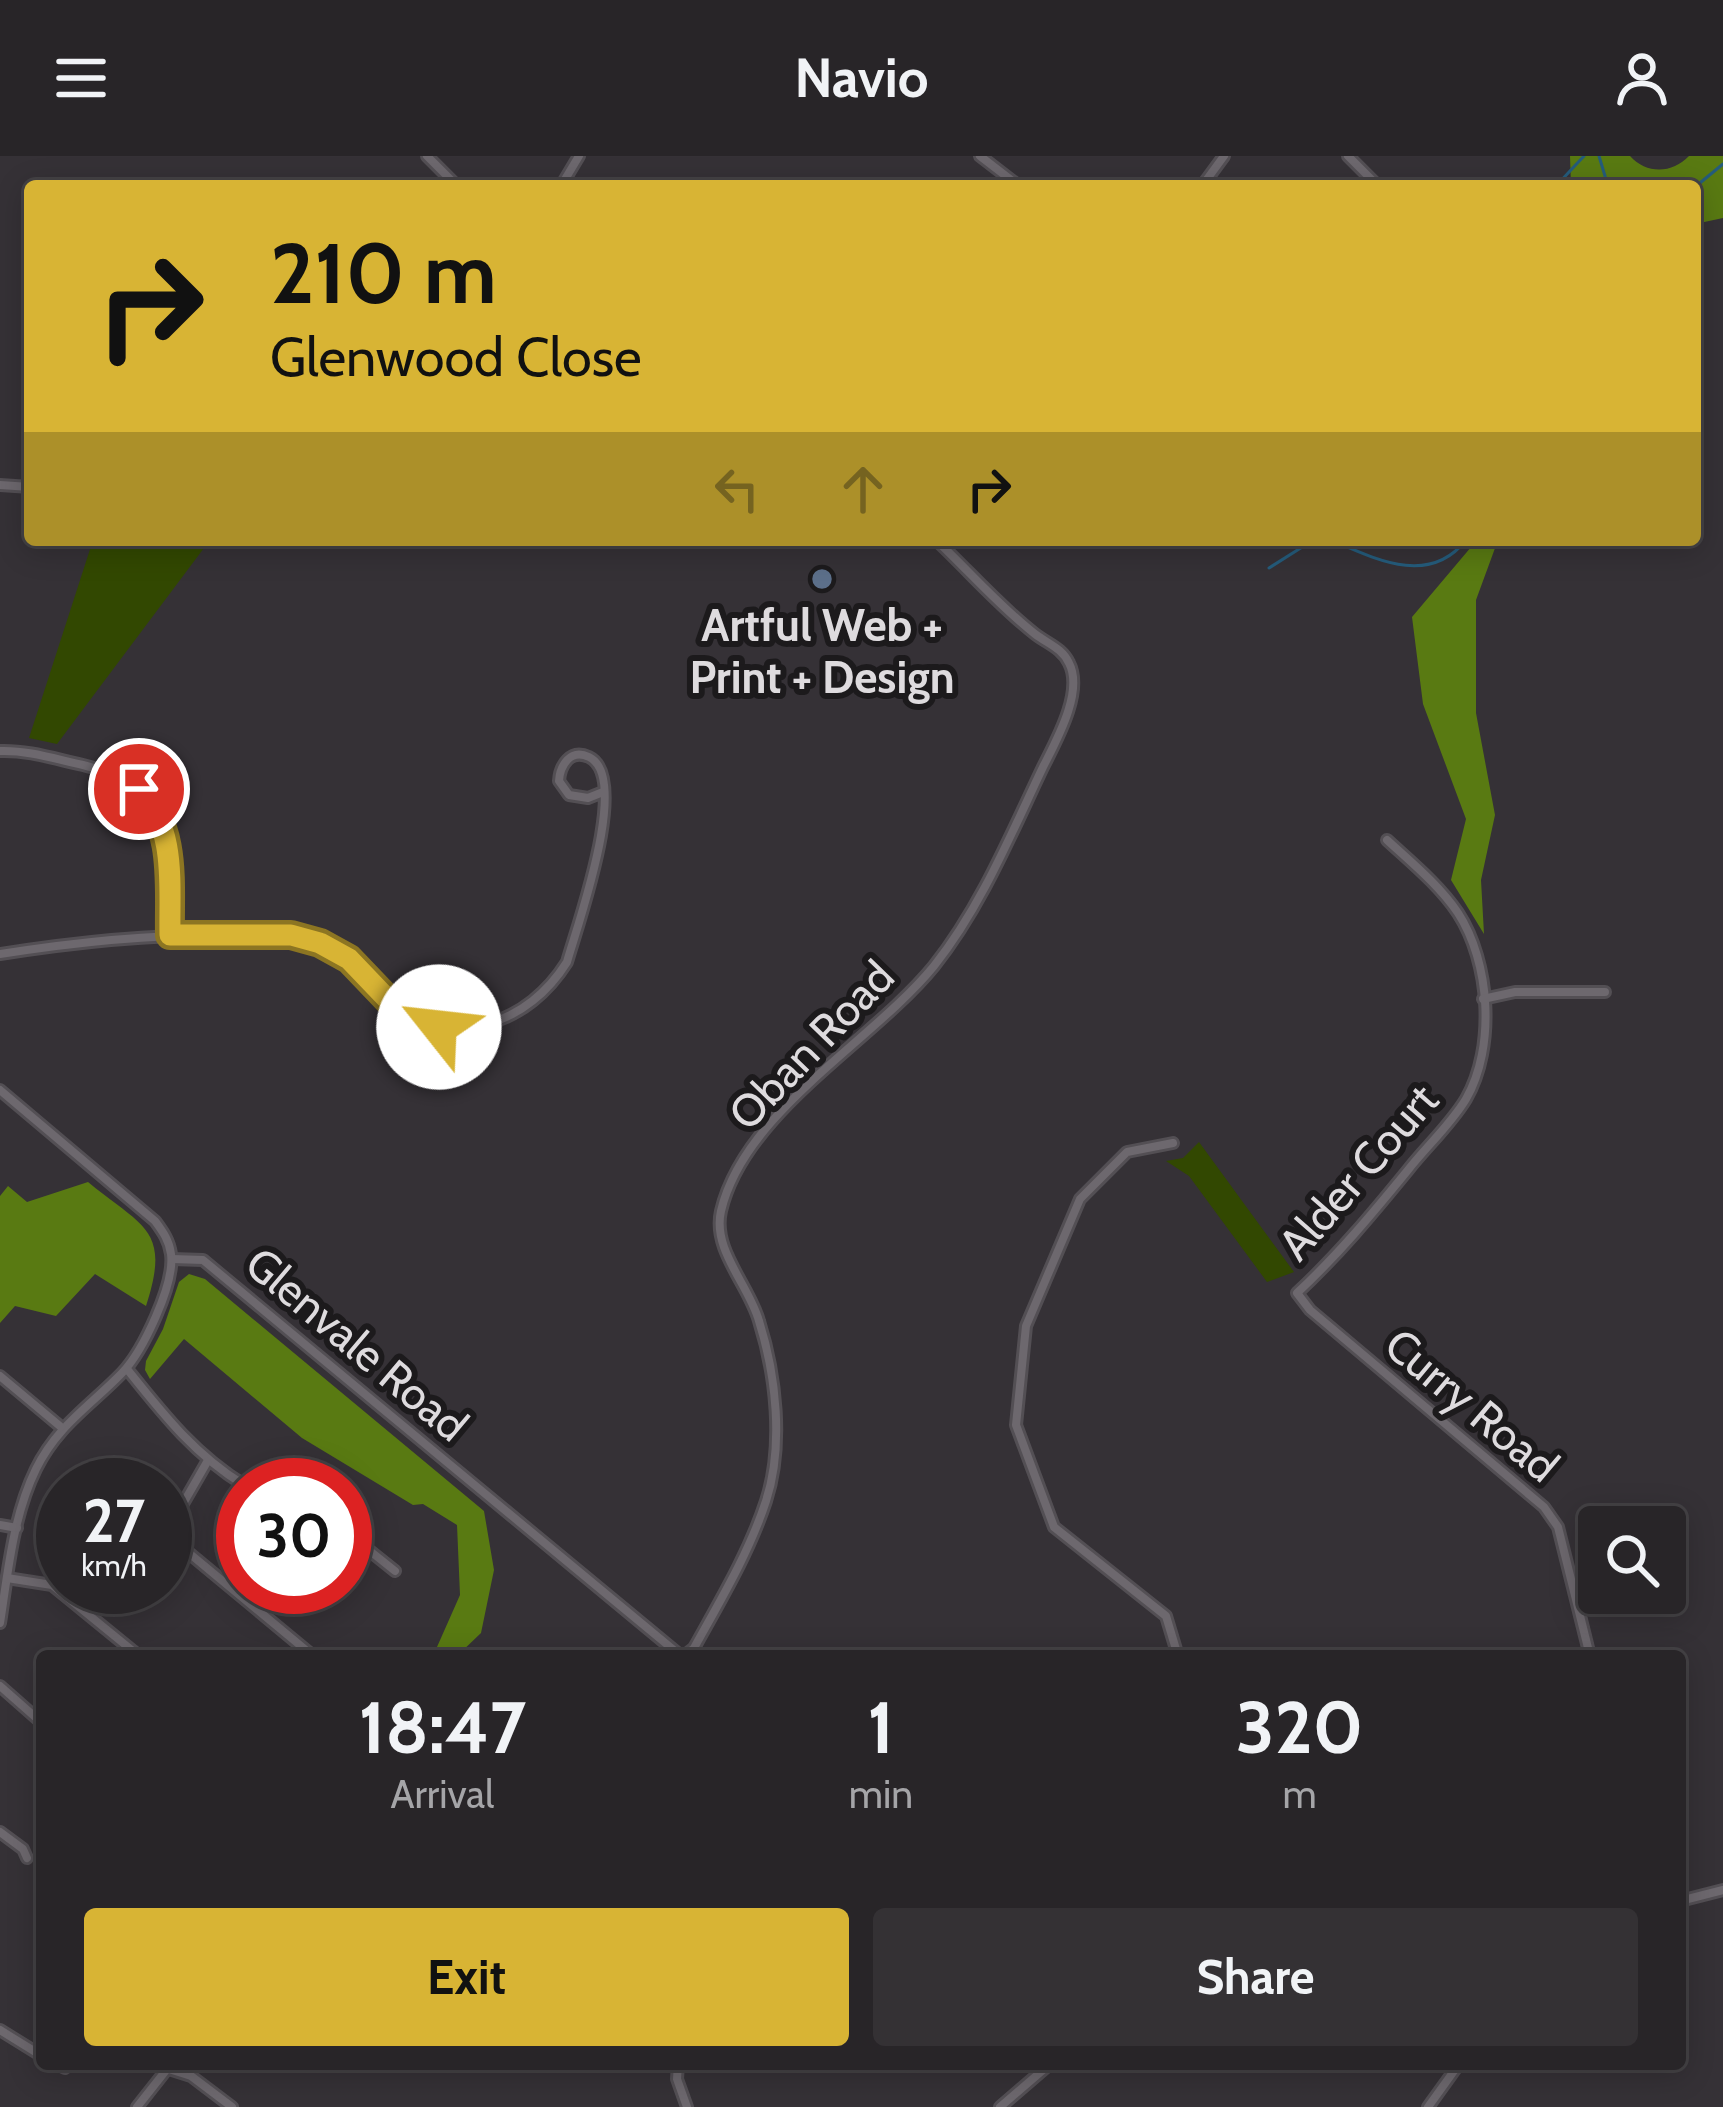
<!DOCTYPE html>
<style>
body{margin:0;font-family:Cabin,sans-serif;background:#343134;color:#f1f3f6;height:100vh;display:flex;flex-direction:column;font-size:45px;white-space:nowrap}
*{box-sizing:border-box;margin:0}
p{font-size:39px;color:#a5a5a8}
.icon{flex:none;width:66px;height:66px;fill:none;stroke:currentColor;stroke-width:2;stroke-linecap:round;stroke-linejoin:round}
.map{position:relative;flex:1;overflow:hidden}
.sheet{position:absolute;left:36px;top:1494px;width:1650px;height:420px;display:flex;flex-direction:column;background:#282528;border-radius:12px;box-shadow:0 6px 30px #0003,0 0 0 3px #444245}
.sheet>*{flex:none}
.hud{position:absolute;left:24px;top:24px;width:1677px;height:366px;border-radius:12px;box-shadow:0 6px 30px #0003,0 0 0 3px #444245;background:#d8b434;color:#111;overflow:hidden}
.fabs{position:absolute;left:1578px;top:1350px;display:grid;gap:24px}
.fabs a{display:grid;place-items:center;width:108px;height:108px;border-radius:12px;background:#282528;box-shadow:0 6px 30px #0003,0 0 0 3px #444245;font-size:60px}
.speed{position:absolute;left:36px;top:1302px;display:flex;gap:24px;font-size:60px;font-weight:700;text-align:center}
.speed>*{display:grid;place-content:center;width:156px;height:156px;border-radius:50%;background:#282528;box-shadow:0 6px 30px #0003,0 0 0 3px #444245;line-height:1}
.speed small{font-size:30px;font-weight:400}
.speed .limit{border:18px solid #d22;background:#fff;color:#111}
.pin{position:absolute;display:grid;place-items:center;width:102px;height:102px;color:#fff;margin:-51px;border:6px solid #fff;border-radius:50%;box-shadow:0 3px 12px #0007}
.me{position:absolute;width:132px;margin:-66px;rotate:299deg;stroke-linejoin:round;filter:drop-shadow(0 0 9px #0008)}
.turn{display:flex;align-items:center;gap:42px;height:252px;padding:0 48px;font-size:54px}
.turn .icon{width:156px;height:156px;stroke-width:2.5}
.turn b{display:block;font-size:84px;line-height:102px}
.lanes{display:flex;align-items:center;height:114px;padding:0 48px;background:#0003;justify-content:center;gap:60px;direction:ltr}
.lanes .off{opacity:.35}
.eta{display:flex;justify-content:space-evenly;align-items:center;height:204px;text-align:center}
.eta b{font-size:72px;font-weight:700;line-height:84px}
.button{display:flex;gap:24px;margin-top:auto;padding:24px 48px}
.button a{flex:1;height:138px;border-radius:12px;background:#d8b434;color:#111;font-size:48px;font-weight:700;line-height:138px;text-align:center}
.button a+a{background:#343134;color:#f1f3f6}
header{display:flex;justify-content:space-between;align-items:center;height:156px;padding:0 48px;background:#282528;font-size:54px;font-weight:700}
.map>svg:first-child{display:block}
</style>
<header><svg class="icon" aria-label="menu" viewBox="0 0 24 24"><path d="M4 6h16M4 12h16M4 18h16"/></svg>Navio<svg class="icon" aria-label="person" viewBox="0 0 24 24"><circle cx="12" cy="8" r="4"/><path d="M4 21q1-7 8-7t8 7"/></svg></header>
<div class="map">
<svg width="1723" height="1951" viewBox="0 0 1723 1951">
<rect width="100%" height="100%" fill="#353136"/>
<!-- green -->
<g fill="#324801">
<polygon points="93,384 210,384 57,588 29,582"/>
<polygon points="1199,986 1294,1116 1267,1126 1189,1020 1166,1005 1183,1002"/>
</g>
<!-- forest -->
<g fill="#597a12">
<path d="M1570 0H1630C1647 19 1673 17 1689 0H1723V62L1695 68V30H1571Z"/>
<polygon points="1477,384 1498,384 1476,444 1476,557 1495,659 1481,724 1484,778 1451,724 1466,663 1423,548 1412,461"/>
<path d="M88 1026C144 1072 171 1073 146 1150L95 1118 56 1160 15 1150 0 1167V1040L8 1030 27 1046Z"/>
<polygon points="189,1118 205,1123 484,1355 494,1414 481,1477 457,1500 433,1500 460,1439 457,1369 423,1348 413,1349 302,1282 184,1183 150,1223 145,1214 146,1205 163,1173 179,1126"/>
</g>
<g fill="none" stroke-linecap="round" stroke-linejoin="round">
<!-- stream -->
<g stroke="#255c7c" stroke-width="3">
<polyline points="1599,0 1608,30"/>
<polyline points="1556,30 1584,0"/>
<polyline points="1695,31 1723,8"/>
<path d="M1331 384C1375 403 1429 431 1466 384"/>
<polyline points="1269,412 1307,388 1328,384"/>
</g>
<defs>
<g id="minor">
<polyline points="427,0 457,30"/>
<polyline points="980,0 1019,30"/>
<polyline points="1348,0 1378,30"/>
<polyline points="561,30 579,0"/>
<polyline points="1202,30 1224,0"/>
<polyline points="0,329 30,331"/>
<path d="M0 595C28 594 55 603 83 609 181 633 168 695 170 779"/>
<path d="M1387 684C1412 707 1439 729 1458 757 1490 806 1496 891 1466 943 1451 968 1426 991 1408 1014 1372 1058 1338 1099 1297 1137L1310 1154 1544 1351 1558 1371 1590 1500"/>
<path d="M0 798C76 786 151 778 228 779 248 779 271 776 292 779 344 786 357 824 395 849 458 892 528 868 567 806 577 770 631 621 589 601 570 592 560 610 559 625L569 639 588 642 603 636"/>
<polyline points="1483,843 1515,836 1605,836"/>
<path d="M0 934 155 1065C163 1076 169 1084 171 1098 175 1128 143 1195 122 1217 90 1250 57 1270 36 1313 13 1360 8 1416 0 1467"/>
<polyline points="1173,987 1127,996 1080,1043 1026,1170 1016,1269 1054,1371 1166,1460 1178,1500"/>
<polyline points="172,1103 203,1104 681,1500"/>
<path d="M127 1213C163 1258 194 1298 244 1329"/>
<polyline points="0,1220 61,1271"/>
<polyline points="207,1306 173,1365 172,1383 313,1500"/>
<polyline points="0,1369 17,1372"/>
<polyline points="345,1375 395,1415"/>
<polyline points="7,1422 52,1429 139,1500"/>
<path d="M684 1500 694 1492C720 1445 749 1397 766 1345 784 1290 776 1219 759 1165 749 1129 712 1094 721 1055 744 956 872 886 934 810 981 751 1011 678 1043 611 1056 585 1084 536 1069 507 1062 492 1048 488 1035 478 1000 451 969 415 936 384"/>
<polyline points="0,1530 42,1567"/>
<polyline points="0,1676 23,1693 27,1702"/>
<polyline points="1680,1745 1723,1734"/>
<polyline points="0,1874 42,1900"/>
<polyline points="57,1908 65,1912"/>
<polyline points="678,1908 677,1923 687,1951"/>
<polyline points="169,1913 191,1920 232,1951"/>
<polyline points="137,1951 171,1908"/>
<polyline points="1000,1951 1050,1908"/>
<polyline points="1428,1951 1459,1908"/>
</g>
</defs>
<!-- minor casing -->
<use href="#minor" stroke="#534f54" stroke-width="14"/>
<!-- minor -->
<use href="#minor" stroke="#6d686e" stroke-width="8"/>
</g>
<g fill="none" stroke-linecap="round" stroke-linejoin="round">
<defs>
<path id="route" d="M139 633C177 674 169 727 170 779H291L320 787 349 803 392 848 439 871"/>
</defs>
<!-- route casing -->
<use href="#route" stroke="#8c7522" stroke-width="30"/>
<!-- route -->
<use href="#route" stroke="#d8b434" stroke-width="21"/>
</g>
<!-- markers -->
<circle fill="#5c6f8a" stroke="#1c1a1c" stroke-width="4.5" cx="822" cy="423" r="12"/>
<g text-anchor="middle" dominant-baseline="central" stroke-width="12" stroke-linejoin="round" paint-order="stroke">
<!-- poi labels -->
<g font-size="45" font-weight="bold" fill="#dedbde" stroke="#1c1a1c">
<text x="822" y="469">Artful Web +<tspan x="822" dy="52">Print + Design</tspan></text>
</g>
<!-- street labels -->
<g font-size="45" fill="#dedbde" stroke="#1c1a1c">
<text transform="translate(811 889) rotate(-46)">Oban Road</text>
<text transform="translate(1358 1016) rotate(-49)">Alder Court</text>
<text transform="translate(357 1188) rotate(40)">Glenvale Road</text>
<text transform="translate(1472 1249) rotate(40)">Curry Road</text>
</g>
</g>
</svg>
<div class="fabs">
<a><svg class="icon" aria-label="search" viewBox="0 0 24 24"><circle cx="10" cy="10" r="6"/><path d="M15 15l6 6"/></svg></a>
</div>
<div class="speed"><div>27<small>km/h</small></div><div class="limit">30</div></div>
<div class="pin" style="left:139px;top:633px;background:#d93025"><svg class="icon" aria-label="arrive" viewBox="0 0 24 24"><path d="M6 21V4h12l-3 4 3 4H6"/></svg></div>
<svg class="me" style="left:439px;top:871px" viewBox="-20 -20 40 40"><circle r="19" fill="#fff"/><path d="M0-13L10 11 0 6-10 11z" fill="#d8b434"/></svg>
<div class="hud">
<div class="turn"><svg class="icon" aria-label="right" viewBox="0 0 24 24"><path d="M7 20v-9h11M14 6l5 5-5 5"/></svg><div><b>210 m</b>Glenwood Close</div></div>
<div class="lanes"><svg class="icon off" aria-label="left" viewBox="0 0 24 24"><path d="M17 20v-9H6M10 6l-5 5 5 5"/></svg><svg class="icon off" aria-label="ahead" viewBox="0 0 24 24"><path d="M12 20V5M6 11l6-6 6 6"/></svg><svg class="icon" aria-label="right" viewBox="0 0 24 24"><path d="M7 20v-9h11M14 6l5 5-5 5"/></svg></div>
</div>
<section class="sheet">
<div class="eta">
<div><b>18:47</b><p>Arrival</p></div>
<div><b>1</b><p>min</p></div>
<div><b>320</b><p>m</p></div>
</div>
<div class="button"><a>Exit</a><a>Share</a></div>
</section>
</div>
